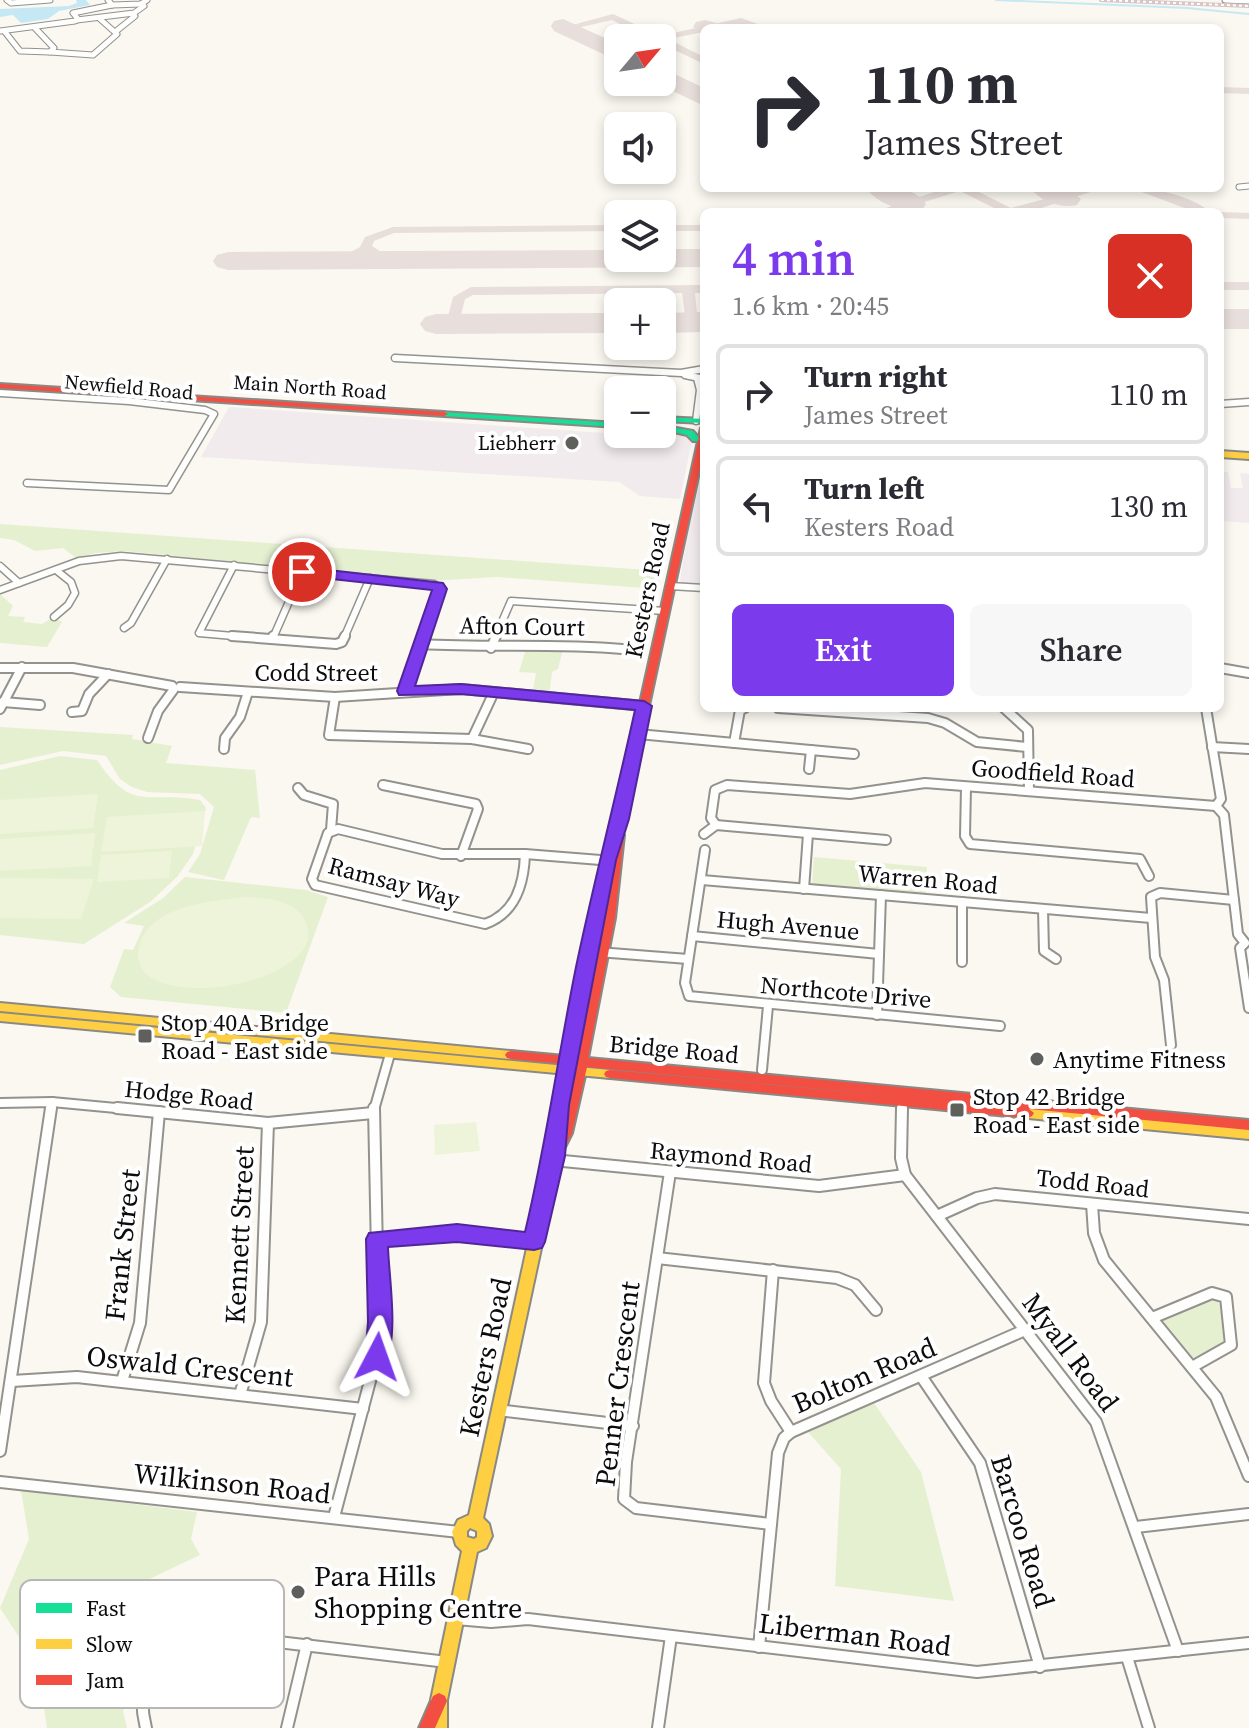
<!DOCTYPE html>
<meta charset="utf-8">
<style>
body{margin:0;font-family:"Source Serif 4",serif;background:#f7f7f7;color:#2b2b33;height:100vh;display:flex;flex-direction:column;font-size:30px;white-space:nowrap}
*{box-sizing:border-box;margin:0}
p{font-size:26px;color:#7c7c81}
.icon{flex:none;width:44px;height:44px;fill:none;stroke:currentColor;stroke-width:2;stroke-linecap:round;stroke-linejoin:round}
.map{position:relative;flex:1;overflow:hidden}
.sheet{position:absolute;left:700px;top:208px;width:524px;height:504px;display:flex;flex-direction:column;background:#fff;border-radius:12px;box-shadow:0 4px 12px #0003}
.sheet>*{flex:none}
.top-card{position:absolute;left:700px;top:24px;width:524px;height:168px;border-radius:12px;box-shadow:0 4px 12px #0003;background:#fff;color:#2b2b33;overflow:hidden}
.needle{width:52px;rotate:61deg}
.buttons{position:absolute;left:604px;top:24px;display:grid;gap:16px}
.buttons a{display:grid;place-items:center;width:72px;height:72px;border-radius:12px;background:#fff;box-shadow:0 4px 12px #0003;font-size:40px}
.pin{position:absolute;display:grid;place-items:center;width:68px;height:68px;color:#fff;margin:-34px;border:4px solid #fff;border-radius:50%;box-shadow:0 2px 8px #0007}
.me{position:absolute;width:88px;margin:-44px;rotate:4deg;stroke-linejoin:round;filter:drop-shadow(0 0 6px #0008)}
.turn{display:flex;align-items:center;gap:28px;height:168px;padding:0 32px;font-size:36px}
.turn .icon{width:104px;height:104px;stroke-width:2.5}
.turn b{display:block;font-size:56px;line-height:68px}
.round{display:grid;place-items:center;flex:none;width:84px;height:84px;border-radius:12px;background:#f7f7f7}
.head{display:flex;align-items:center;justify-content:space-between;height:136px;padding:0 32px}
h1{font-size:48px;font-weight:600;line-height:60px;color:#7c3aed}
.button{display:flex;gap:16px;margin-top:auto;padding:16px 32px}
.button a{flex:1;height:92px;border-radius:12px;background:#7c3aed;color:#fff;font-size:32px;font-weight:600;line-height:92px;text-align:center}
.button a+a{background:#f7f7f7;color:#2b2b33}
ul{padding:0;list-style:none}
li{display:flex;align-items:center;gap:24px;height:100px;margin:0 16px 12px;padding:0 16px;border:4px solid #e1e1e2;border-radius:12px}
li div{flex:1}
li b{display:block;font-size:30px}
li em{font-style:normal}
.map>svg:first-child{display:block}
</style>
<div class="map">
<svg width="1249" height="1728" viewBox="0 0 1249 1728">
<rect width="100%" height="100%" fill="#faf8f0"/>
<!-- industrial -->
<g fill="#f1ebed">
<polygon points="229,407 618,434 662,433 685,435 692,440 680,499 640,496 619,482 201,457"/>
<polygon points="702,469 704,585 683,584 680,581 684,555"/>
<polygon points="1220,472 1228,472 1231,488 1243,488 1240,473 1249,474 1249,523 1220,521"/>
</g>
<!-- green -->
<g fill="#e5f0d0">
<polygon points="0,524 661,571 658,589 497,577 430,581 124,551 96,553 76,558 63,548 35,551 14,540 0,538"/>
<polygon points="0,594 13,606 8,616 25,617 23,622 42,624 54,617 62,622 47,647 0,643"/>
<polygon points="564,644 558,669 552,672 549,698 532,696 536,673 519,672 527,646"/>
<polygon points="0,727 133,735 132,739 172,746 166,763 255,770 260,818 251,817 224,880 188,872 200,854 214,807 200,794 147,792 132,787 120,779 106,756 63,751 0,765"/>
<path d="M60 756 97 760C133 814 146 790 200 800L206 808 193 854 177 877 150 902 84 944 0 935V770Z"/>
<polygon points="814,857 927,867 926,894 812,884"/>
<polygon points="185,877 306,890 328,897 286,1013 121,997 110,987 124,949 133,950 144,926 124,923 163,898"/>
<polygon points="1215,1299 1220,1305 1224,1344 1193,1358 1163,1321"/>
<polygon points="874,1403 921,1472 954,1601 835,1586 841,1469 808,1432"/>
<polygon points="21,1490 197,1512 191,1539 200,1555 74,1615 79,1626 35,1661 0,1608 29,1539"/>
<polygon points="81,1632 107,1661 137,1664 123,1711 127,1728 47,1728 38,1666"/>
</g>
<!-- pitch -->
<g fill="#eef4d9">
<polygon points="98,794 93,828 0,834 0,800"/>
<polygon points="205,811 202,846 101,852 107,817"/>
<polygon points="95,833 91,866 0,871 0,839"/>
<polygon points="172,851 169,878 97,882 101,855"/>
<polygon points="0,878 94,879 81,919 0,918"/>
<path d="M242 897C266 898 295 898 306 923 332 984 136 1017 138 954 139 946 141 938 146 931 168 904 210 902 242 897Z"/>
<polygon points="476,1122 480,1151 435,1155 434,1125"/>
</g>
<!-- water -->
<polygon fill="#c6e8f4" points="76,0 86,0 90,5 59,11 48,19 21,23 13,15 0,17 0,9 69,6 77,3"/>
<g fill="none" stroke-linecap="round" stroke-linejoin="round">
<!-- stream -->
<polyline stroke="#c6e8f4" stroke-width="2" points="996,0 1187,8 1249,14"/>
<!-- taxiway -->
<g fill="#e8dedb" fill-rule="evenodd">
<polygon points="613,14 660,36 741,18 769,28 741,24 704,28 704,32 668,39 704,57 704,64 662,44 662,38 649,38 612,20 577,28 583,33 578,36 565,27"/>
<polygon points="1220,87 1249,88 1249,94 1220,93"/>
<polygon points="946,188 971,188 1011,208 1085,188 1103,188 1029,212 1002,212 960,191 892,212 874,212"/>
<path d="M1131 188C1157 188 1190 196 1211 212H1195Z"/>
<polygon points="1218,212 1220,212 1249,213 1249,219 1220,218"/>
<polygon points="618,225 618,231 394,233 374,241 372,246 388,256 442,257 442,263 438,264 398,264 368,256 345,263 294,264 288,260 294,256 343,256 360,247 365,237 393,227"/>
<rect x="662" y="225" width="42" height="6"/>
<polygon points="618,251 620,258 607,262 559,263 553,259 559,255"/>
<polygon points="662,254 682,254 688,258 682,262 633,262 627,258 662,258"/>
<rect x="1220" y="282" width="29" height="8"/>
<polygon points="704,285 704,293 695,293 698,322 692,326 686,322 682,293 473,295 465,299 461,315 468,319 504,321 504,327 465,327 458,324 452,328 446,324 453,297 471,287"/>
</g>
<!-- runway -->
<g fill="#e8dedb" fill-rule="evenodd">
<polygon points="563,19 618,44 618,61 554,31 551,26 554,21"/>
<polygon points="705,20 716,23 719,28 704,28 704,34 693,27 696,22"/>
<polygon points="662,68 704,88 704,106 654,82 662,82"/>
<path d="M866 188C887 188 913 184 926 204L922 210C905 214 876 203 866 188Z"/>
<path d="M1030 188H1067L1081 199 1077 205C1061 209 1040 201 1030 188Z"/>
<polygon points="662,249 704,249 704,267 228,270 217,267 213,261 217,255 228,252 618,250 618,258 662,258"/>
<rect x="1220" y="309" width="29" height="20"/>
<polygon points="704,312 704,332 662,333 662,313"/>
<polygon points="618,313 618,333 436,334 425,331 420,324 425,317 436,314"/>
</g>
<defs>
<g id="street-far3">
<polyline points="7,0 11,3 50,0"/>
<polyline points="1225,0 1249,1"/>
<polyline points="112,5 141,4 147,0"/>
<polyline points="77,20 134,13 144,6 141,4"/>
<polyline points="35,28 54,48 50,52 93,55 117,34 100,19"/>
<polyline points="0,31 75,21 78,19 73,13 112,5 108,0"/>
<polyline points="5,32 20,51 50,52"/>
<polyline points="115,32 135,16 133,14"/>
<polyline points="1239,187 1249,186"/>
</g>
<g id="street-far2">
<polyline points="395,358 681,373 704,369"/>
<polyline points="685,375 704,379"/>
<polyline points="0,393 129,401 205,410 214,414 169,490 27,483"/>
<polyline points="1220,404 1249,402"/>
<polyline points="696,421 700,390 697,378"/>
<polyline points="234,565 199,633 257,638"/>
<polyline points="0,566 19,583"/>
<polyline points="670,586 704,588"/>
<polyline points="0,590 79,561 121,556 434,584 440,589 423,638"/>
<polyline points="54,617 68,605 75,593 71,582 56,570"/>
<polyline points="124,628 131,623 167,559"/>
<polyline points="273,638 302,572"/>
<polyline points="344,638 370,578"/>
<polyline points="495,638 511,601 665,611"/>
</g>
<g id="street-far1">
<polyline points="232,636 336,644 342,642 345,636"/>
<polyline points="272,639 273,636"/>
<path d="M421 644C488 648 555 643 622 649"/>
<polyline points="491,648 496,636"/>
<polyline points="0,668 73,668 172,686"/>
<polyline points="1220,668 1249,673"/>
<polyline points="180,687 335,697 461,689 644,706"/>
<polyline points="405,691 424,636"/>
<polyline points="335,697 329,735 472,739 528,749"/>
<polyline points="3,702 40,705"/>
<polyline points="778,708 928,718 945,723 977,742 1027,747"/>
<polyline points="1004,708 1028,730 1029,791"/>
<polyline points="1206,708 1221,799 1216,806 1224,815 1238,934 1245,943 1240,948 1249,1008"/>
<polyline points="0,709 22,667"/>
<polyline points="72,712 82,711 89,694 108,674"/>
<polyline points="638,734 854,754"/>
<polyline points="148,738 158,711 174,689"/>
<polyline points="472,739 494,692"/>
<polyline points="734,743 740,710 745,708"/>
<polyline points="1212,747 1249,749"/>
<polyline points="224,749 225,738 240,717 248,692"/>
<polyline points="809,769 811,750"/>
<polyline points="383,785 476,804 478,809 461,856"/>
<polyline points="966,787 965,836 970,844 1140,859 1149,876"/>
<polyline points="298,788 304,795 333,804 331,830"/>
<polyline points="716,825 711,818 715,790 727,785 850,794 925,783 1216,806"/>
<polyline points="716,825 886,840"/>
<path d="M338 829 442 854H525C524 884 516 913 485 924L315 885 312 879 328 833Z"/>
<polyline points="704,834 716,825"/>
<polyline points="705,850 685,983 689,996 1000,1026"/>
<polyline points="525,854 613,861"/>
<polyline points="702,880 1151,918"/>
<polyline points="804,889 808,834"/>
<polyline points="962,902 962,962"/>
<polyline points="1043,909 1044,951 1056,959"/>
<polyline points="692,936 879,954"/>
<polyline points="598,952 688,959"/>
<polyline points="877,1015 881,895"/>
<polyline points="1171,1045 1164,980 1155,957 1151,897 1160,893 1234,900"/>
<polyline points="762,1070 768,1006"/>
<polyline points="0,1103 52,1102 137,1110"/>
<polyline points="51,1110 52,1102"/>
<polyline points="374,1110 390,1054"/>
<polyline points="902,1110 902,1102"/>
</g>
<g id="street">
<polyline points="117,1108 268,1123 373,1113"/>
<polyline points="902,1108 901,1158 905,1175 1096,1422 1178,1651"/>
<polyline points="553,1160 819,1186 905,1175"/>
<polyline points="670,1172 626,1462 624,1499 636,1508 771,1524"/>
<polyline points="1092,1204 1094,1233 1104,1260 1216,1397 1249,1476"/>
<polyline points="937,1216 977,1198 995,1194 1249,1219"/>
<polyline points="377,1239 457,1233 534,1242"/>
<polyline points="657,1258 837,1278 855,1285 876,1310"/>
<polyline points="773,1270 764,1383 771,1401 791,1432"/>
<polyline points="1152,1318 1212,1293 1226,1297 1231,1345 1192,1367"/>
<polyline points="921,1376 980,1463 1040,1667"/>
<polyline points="12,1381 77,1377 363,1409"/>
<polyline points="122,1381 140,1323 159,1112"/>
<polyline points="240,1395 261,1322 268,1123"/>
<polyline points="498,1410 633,1426"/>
<polyline points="0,1451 51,1108"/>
<polyline points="0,1482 459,1532"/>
<polyline points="334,1517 379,1347 374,1108"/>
<polyline points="1136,1527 1249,1514"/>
<polyline points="456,1619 491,1622 528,1619 977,1672 1249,1643"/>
<polyline points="759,1647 778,1453 784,1438 791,1432 1025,1330"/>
<polyline points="1127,1657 1149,1728"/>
<path d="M146 1728C137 1694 145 1649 177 1630L447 1662"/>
<polyline points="287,1728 307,1644"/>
<polyline points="658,1728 671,1636"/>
</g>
<g id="fast">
<polygon points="441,412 618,423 618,427 444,416 440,414"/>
<polygon points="662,417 704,419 704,423 662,421"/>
<polygon points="665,426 693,431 700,439 699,441 693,441 687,435 665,430"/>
<polygon points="633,754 638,757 625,819 612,860 565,1105 560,1156 551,1202 549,1206 544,1207 539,1206 537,1202 548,1156 553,1105 602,860 615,819 628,757"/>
</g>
<g id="slow">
<polygon points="1220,451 1249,453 1249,459 1220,457"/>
<polygon points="0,1003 511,1051 515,1052 517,1055 515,1058 511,1059 0,1011"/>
<polygon points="0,1013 610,1070 614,1071 616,1074 614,1077 610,1078 0,1021"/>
<polygon points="1028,1108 1249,1129 1249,1139 1028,1118 1024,1116 1022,1113 1024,1110"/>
<path d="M544 1197 549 1198 551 1202 483 1518 489 1524 492 1536 486 1548 477 1552 447 1700V1728H431V1700L462 1551 456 1545 452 1532 458 1520 469 1515 537 1202 539 1198ZM470 1528 477 1531V1537L474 1539 467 1537V1531Z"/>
</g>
<g id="jam">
<polygon points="0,384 444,412 448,414 444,416 0,388"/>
<polygon points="701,428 704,428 704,449 638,757 633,760 628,757"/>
<polygon points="619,832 624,835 615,918 588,1058 1249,1120 1249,1130 1029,1109 1034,1113 1032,1116 1028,1118 610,1078 606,1077 604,1074 606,1071 610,1070 938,1100 587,1067 572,1133 559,1159 554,1161 549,1159 548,1156 560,1133 575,1065 511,1059 507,1058 505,1055 507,1052 511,1051 576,1057 603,918 614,835"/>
<polygon points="439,1693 445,1696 447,1701 435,1728 419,1728 433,1696"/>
</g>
</defs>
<!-- street-far3 casing -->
<use href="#street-far3" stroke="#93928f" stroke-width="7"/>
<!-- street-far2 casing -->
<use href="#street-far2" stroke="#93928f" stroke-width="9"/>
<!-- street-far1 casing -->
<use href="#street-far1" stroke="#93928f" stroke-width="12"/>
<!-- street casing -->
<use href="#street" stroke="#93928f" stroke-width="14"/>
<!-- fast casing -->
<use href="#fast" stroke="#8a8985" stroke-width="4"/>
<!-- slow casing -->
<use href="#slow" stroke="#8a8985" stroke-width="4"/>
<!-- jam casing -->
<use href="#jam" stroke="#8a8985" stroke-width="4"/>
<!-- street-far3 -->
<use href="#street-far3" stroke="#fefefd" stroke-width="5"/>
<!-- street-far2 -->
<use href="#street-far2" stroke="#fefefd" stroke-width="6"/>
<!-- street-far1 -->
<use href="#street-far1" stroke="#fefefd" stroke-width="8"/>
<!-- street -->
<use href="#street" stroke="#fefefd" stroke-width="10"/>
<!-- fast -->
<use href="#fast" fill="#16e098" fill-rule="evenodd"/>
<!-- slow -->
<use href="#slow" fill="#ffcf43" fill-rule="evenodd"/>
<!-- jam -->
<use href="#jam" fill="#f24e42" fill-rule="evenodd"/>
<defs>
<polyline id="rail" points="1101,0 1249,6"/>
</defs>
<!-- rail casing -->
<use href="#rail" stroke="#d6c4c6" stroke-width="4"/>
<!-- rail -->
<use href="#rail" stroke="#fff" stroke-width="2" stroke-dasharray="3" stroke-linecap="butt"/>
</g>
<!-- route -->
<path fill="#7c3aed" stroke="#51269a" stroke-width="2" d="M302 567 443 583 447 589 415 686 461 684 644 701 652 706 629 819 616 860 569 1105 565 1156 545 1242 542 1248 534 1250 457 1242 388 1247C389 1278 399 1336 385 1364L377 1367 368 1364 365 1357 368 1322 366 1239 369 1233 457 1224 525 1232C546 1145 558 1056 576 967 594 881 616 797 635 710L461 694 399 695 397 691 432 590 296 575 294 572Z"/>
<!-- markers -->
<g fill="#5f5f5c" stroke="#fff" stroke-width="3">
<circle cx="572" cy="443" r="8"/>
<rect x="137" y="1028" width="16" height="16" rx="4"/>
<circle cx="1037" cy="1059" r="8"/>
<rect x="949" y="1102" width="16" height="16" rx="4"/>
<circle cx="298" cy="1592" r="8"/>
</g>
<g text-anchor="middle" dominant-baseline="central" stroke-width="8" stroke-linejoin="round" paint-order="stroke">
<!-- far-street labels -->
<g font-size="20" fill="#0c0c0c" stroke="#fff">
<text transform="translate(129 387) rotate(5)">Newfield Road</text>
<text transform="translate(310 387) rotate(4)">Main North Road</text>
</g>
<!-- far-poi labels -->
<g font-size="20" fill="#0c0c0c" stroke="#fff" text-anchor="end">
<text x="556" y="443">Liebherr</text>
</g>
<!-- street labels -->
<g font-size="24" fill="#0c0c0c" stroke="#fff">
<text transform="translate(647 590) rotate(-78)">Kesters Road</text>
<text transform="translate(522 626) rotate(1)">Afton Court</text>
<text x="316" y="672">Codd Street</text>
<text transform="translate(1053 773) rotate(4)">Goodfield Road</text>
<text transform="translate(928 879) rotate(5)">Warren Road</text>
<text transform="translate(394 882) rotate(15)">Ramsay Way</text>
<text transform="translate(788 925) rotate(5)">Hugh Avenue</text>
<text transform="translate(846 992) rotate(5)">Northcote Drive</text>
<text transform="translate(674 1049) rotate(5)">Bridge Road</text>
<text transform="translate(189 1095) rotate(6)">Hodge Road</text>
<text transform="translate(731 1157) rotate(5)">Raymond Road</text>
<text transform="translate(1093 1183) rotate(6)">Todd Road</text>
</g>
<!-- poi labels -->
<g font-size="24" fill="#0c0c0c" stroke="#fff" text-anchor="start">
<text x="161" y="1022">Stop 40A Bridge<tspan x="161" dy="28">Road - East side</tspan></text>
<text x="1053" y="1059">Anytime Fitness</text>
<text x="973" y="1096">Stop 42 Bridge<tspan x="973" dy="28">Road - East side</tspan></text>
</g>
<!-- near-street labels -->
<g font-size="28" fill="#0c0c0c" stroke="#fff">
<text transform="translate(239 1235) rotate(-87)">Kennett Street</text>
<text transform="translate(122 1245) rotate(-84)">Frank Street</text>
<text transform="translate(1071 1352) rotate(53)">Myall Road</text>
<text transform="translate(485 1357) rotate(-78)">Kesters Road</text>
<text transform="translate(190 1366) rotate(6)">Oswald Crescent</text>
<text transform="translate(864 1375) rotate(-23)">Bolton Road</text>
<text transform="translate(617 1384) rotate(-83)">Penner Crescent</text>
<text transform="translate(232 1483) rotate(6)">Wilkinson Road</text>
<text transform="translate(1023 1531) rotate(73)">Barcoo Road</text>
<text transform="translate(855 1634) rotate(7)">Liberman Road</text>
</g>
<!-- near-poi labels -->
<g font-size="28" fill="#0c0c0c" stroke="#fff" text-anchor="start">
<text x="314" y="1576">Para Hills<tspan x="314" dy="32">Shopping Centre</tspan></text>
</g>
</g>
<!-- legend -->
<rect x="20" y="1580" width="264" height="128" rx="12" fill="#fff" stroke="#b6b6b6" stroke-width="2"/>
<rect x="36" y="1603" width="36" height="10" fill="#16e098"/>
<rect x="36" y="1639" width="36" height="10" fill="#ffcf43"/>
<rect x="36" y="1675" width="36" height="10" fill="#f24e42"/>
<g font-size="22" fill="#0c0c0c">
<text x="86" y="1616">Fast</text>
<text x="86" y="1652">Slow</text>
<text x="86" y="1688">Jam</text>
</g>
</svg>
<div class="buttons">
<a><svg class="needle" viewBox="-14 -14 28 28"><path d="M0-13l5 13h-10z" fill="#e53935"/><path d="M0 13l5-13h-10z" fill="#7c7c81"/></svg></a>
<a><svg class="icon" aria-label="sound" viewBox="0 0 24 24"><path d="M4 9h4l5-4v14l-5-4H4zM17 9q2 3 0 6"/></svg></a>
<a><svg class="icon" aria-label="layers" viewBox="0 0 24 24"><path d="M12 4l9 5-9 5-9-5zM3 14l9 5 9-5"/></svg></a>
<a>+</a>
<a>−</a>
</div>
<div class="pin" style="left:302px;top:572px;background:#d93025"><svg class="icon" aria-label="arrive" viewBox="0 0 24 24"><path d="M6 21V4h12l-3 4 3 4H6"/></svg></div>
<svg class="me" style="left:377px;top:1357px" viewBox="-20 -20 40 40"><path d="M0-17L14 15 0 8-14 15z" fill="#7c3aed" stroke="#fff" stroke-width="4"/></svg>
<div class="top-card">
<div class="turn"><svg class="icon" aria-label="right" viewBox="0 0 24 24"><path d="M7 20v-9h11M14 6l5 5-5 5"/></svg><div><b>110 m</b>James Street</div></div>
</div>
<section class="sheet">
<div class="head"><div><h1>4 min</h1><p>1.6 km · 20:45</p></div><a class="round" style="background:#d93025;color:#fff"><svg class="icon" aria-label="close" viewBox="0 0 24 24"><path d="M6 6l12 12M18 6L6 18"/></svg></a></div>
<ul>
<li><svg class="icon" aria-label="right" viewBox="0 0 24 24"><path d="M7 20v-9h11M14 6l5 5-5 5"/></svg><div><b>Turn right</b><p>James Street</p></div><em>110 m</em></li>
<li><svg class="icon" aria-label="left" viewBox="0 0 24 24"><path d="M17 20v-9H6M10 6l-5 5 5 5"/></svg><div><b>Turn left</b><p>Kesters Road</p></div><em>130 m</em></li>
</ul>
<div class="button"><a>Exit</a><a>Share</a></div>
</section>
</div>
